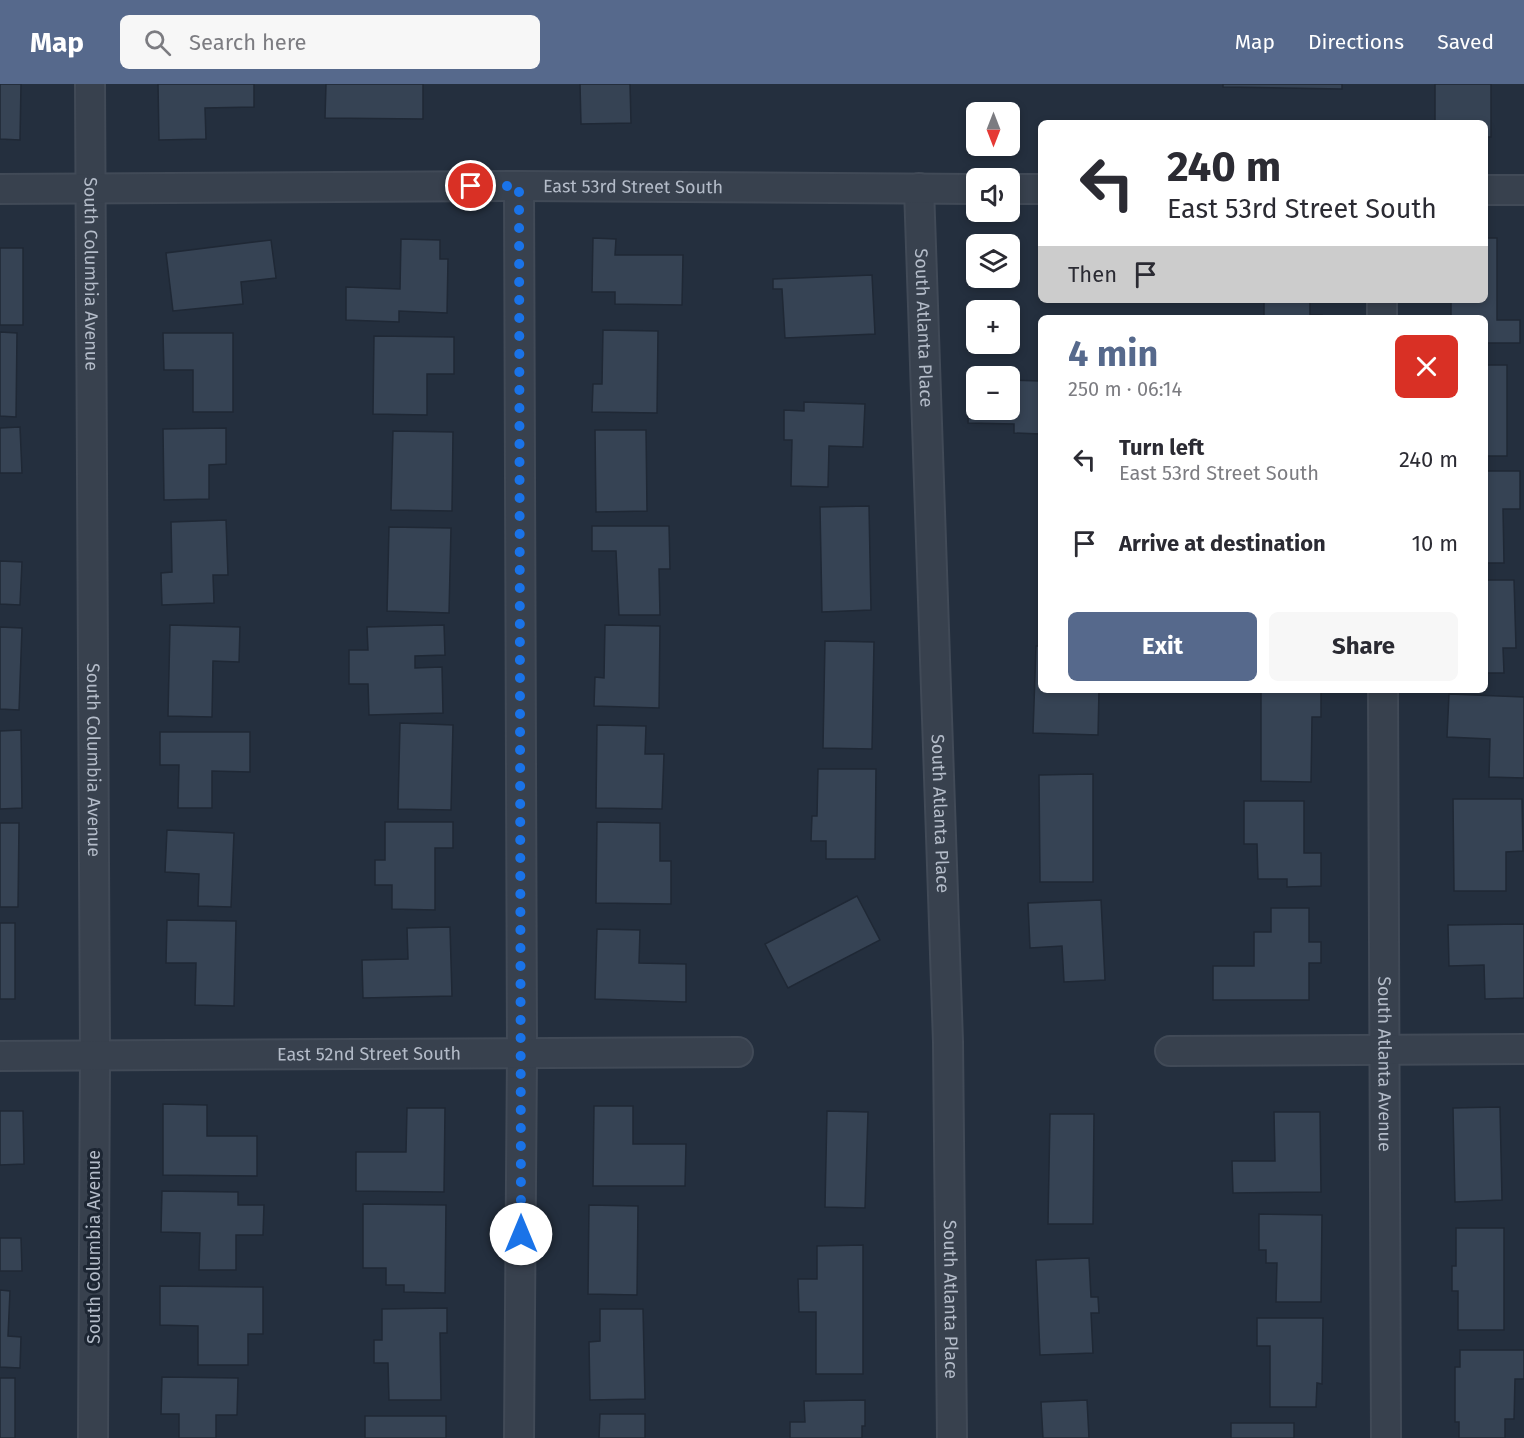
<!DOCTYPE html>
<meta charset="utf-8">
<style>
body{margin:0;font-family:"Fira Sans",sans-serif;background:#f7f7f7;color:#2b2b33;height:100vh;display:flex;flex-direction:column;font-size:22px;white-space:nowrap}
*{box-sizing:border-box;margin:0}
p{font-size:20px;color:#7c7c81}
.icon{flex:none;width:33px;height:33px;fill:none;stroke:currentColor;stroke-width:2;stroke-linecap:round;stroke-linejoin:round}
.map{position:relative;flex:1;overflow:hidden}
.side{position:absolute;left:1038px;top:231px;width:450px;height:378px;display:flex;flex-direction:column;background:#fff;border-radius:9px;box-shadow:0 3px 9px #0003}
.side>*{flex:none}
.banner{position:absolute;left:1038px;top:36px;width:450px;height:183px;border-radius:9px;box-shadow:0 3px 9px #0003;background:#fff;color:#2b2b33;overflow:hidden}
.needle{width:39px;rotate:180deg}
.tools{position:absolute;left:966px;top:18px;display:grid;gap:12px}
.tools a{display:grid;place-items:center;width:54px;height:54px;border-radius:9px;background:#fff;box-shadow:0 3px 9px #0003;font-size:30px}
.pin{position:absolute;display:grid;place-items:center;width:51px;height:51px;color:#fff;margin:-26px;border:3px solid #fff;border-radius:50%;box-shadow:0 2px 6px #0007}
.me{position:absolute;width:66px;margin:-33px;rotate:0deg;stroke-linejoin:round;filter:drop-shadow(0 0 4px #0008)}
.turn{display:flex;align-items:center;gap:21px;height:126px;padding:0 30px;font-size:27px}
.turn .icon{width:78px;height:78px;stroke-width:2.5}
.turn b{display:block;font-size:42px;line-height:51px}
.then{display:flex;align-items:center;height:57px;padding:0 30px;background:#0003;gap:12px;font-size:22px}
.round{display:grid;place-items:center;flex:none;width:63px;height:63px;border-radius:9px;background:#f7f7f7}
.headline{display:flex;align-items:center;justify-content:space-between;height:102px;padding:0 30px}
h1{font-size:36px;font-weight:700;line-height:45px;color:#56698c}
.action{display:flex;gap:12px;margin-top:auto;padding:12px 30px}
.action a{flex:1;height:69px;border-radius:9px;background:#56698c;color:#fff;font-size:24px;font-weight:700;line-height:69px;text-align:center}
.action a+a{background:#f7f7f7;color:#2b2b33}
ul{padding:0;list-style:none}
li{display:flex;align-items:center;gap:18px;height:84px;padding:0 30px}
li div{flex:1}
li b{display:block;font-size:22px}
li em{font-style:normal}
header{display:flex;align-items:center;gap:36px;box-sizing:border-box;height:84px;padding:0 30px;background:#56698c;color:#fff}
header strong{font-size:28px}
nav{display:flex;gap:33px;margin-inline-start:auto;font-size:21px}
.search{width:420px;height:54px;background:#f7f7f7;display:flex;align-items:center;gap:15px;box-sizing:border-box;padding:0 21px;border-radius:9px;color:#7c7c81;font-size:22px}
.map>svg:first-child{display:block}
</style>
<header>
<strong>Map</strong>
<div class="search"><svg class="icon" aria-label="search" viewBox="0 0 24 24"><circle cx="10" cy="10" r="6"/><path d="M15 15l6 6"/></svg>Search here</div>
<nav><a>Map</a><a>Directions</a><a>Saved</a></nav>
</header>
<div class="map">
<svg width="1524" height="1354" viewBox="0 0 1524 1354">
<rect width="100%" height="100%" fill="#242f3e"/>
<!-- building -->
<g fill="#364354" stroke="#1f2835" stroke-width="1.5">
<polygon points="0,0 21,0 20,56 0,55"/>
<polygon points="158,0 254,0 254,23 205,24 206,55 159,56"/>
<polygon points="326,0 423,0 423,35 325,34"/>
<polygon points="580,0 630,0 631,39 581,40"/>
<polygon points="1223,0 1342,0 1342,5 1223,3"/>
<polygon points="1435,0 1491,0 1491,53 1485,53 1485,39 1435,39"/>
<polygon points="593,154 616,155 615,171 683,171 682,221 615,220 615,208 592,208"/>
<polygon points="1485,154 1497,154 1497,236 1520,236 1520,259 1485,259 1485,234 1451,234 1451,216 1485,216"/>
<polygon points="401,155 440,156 440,175 448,175 447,229 399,227 399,238 346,236 346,203 400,205"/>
<polygon points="271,156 276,194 241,198 243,220 173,227 166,169"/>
<rect x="0" y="164" width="23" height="77"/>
<polygon points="872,191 875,250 785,254 782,205 773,205 773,195"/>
<polygon points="1264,216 1310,216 1310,231 1322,231 1322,234 1264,234"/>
<polygon points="603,246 658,247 657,329 592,328 593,300 602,300"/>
<polygon points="0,248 17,249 16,333 0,332"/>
<polygon points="163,249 233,249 233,328 193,328 193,286 164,286"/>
<polygon points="374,252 454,253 454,290 427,290 427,331 373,330"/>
<rect x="1485" y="281" width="22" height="91"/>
<polygon points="1010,296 1041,297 1041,350 1014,349 1014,340 968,339 969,312 976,312 976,326 1010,326"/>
<polygon points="804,318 865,320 863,363 829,362 828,403 791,402 792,356 784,356 784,326 804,327"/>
<polygon points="20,343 22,389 0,389 0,344"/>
<polygon points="226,344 226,380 209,381 209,415 164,416 163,345"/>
<polygon points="595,346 646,346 647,427 596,428"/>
<polygon points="393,347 453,348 452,427 391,426"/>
<polygon points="1485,387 1520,387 1520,425 1503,425 1504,479 1485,479"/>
<polygon points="869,422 871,526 822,528 820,423"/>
<polygon points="226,436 228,491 213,491 214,519 162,521 161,489 172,488 171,438"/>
<polygon points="592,442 669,442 670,485 659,485 660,531 619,531 616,467 592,467"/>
<polygon points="389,443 451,444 449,529 387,527"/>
<polygon points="0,477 22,478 20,521 0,520"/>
<polygon points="1485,496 1514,496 1516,564 1503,564 1504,589 1485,589"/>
<polygon points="170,541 240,543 239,578 213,577 212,633 168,632"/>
<polygon points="444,541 445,571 415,572 415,584 442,583 443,629 369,631 368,600 349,600 349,566 368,566 367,543"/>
<polygon points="605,541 660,542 659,624 594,622 595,593 604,594"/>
<polygon points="0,543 22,544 19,626 0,625"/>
<polygon points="825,557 874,558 872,665 823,664"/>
<polygon points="1036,562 1041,562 1041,606 1099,606 1098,651 1033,649"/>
<polygon points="1261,608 1321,608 1321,633 1312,633 1311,698 1261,697"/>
<polygon points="1449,610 1524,613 1524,694 1489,693 1490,655 1447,653"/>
<polygon points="400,639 453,641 451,726 398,725"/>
<polygon points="597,641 646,642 645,670 664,670 662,725 596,724"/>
<polygon points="21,646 22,724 0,725 0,647"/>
<polygon points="160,648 250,648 250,688 212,687 212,724 178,724 179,681 160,681"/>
<polygon points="818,685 876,685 875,775 826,775 826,757 811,757 812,732 817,732"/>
<polygon points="1093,690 1093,798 1040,798 1039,691"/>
<polygon points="1453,715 1522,715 1523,767 1506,768 1506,807 1454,807"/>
<polygon points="1244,717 1304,717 1304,769 1321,769 1321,802 1287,803 1287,795 1258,795 1257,760 1244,760"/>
<polygon points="385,738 453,738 453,764 435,764 435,826 392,825 392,801 375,801 375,776 385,776"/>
<polygon points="597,738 660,739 660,777 671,777 671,820 596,819"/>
<polygon points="0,739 19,739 18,823 0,823"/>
<polygon points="167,746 234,749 231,823 198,822 199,790 165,788"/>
<polygon points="857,812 880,856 788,904 765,860"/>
<polygon points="1101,816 1105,896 1064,898 1062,862 1030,864 1028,819"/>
<polygon points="1271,824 1309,824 1309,858 1321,858 1321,879 1309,879 1309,916 1213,916 1213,882 1254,882 1254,848 1271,848"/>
<polygon points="167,836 236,837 234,922 195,921 196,879 166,879"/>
<rect x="0" y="839" width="15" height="76"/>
<polygon points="1524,840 1524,914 1485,915 1484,881 1449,882 1448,841"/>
<polygon points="450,843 452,912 363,914 362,876 408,875 407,844"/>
<polygon points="597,845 640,846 639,879 686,880 686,918 595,915"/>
<polygon points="163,1020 207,1021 207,1052 257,1052 257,1092 163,1091"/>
<polygon points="594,1022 633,1022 633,1060 686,1060 685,1102 593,1102"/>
<polygon points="1500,1023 1502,1116 1455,1118 1453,1024"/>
<polygon points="407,1024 445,1024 444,1108 356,1107 356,1068 406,1068"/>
<polygon points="0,1027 23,1027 24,1080 0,1081"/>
<polygon points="827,1027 868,1028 865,1124 825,1123"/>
<polygon points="1274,1028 1320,1028 1321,1108 1233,1109 1232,1077 1275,1077"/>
<polygon points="1050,1030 1094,1030 1093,1140 1048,1140"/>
<polygon points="162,1107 238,1108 238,1121 264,1121 263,1151 236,1151 236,1186 199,1186 200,1149 161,1148"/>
<polygon points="363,1120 446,1121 445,1209 404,1208 404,1201 386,1201 386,1184 363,1184"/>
<polygon points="589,1121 638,1122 637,1211 588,1210"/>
<polygon points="1259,1130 1322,1131 1321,1218 1276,1218 1277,1179 1266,1179 1266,1166 1259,1166"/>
<polygon points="1456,1144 1504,1144 1504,1246 1458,1246 1458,1207 1452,1207 1452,1182 1456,1182"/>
<polygon points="0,1154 21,1154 22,1187 0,1187"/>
<polygon points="863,1161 863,1290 816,1290 816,1228 799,1228 798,1195 817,1195 817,1162"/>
<polygon points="1089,1174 1091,1213 1098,1213 1099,1229 1091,1229 1093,1269 1040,1271 1036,1176"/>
<polygon points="160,1202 263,1203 263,1250 248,1250 248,1281 198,1281 198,1242 160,1241"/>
<polygon points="0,1206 10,1207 8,1252 21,1253 20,1284 0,1283"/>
<polygon points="447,1224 447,1249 440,1249 441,1316 389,1316 388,1279 374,1279 374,1256 382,1256 382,1225"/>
<polygon points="600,1225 643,1225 645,1315 590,1316 589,1258 600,1257"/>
<polygon points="1257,1234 1323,1234 1322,1300 1317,1299 1316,1323 1270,1323 1270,1262 1257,1262"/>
<polygon points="1460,1266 1524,1266 1524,1295 1515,1295 1514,1335 1505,1335 1505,1354 1459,1354 1459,1338 1455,1338 1455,1283 1460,1283"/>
<polygon points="162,1293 238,1294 237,1331 216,1331 216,1354 179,1354 179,1330 161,1330"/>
<rect x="0" y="1294" width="15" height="60"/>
<polygon points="865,1316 865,1342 862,1342 862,1354 790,1354 790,1338 805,1338 804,1317"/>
<polygon points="1087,1316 1089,1354 1043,1354 1041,1318"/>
<polygon points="600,1330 645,1330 645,1354 599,1354"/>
<rect x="365" y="1332" width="81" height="22"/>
<rect x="1231" y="1339" width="63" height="15"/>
</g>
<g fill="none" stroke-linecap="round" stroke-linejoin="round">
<defs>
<g id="minor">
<path id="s1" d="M90 0 95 972 93 1354"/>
<polyline points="519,102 522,969 519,1354"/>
<path id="s2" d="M919 104 948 958 952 1354"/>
<path id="s3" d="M0 105 519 102 976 105"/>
<polyline points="1010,105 1041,105"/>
<polyline points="1485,106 1524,106"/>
<polyline points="1382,216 1382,234"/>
<path id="s4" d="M1383 606 1386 1354"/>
<polyline points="1170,967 1524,965"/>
<path id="s5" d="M0 972 738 968"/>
</g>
</defs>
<!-- minor casing -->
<use href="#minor" stroke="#414a57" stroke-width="32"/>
<!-- minor -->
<use href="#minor" stroke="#38414e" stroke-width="28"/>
</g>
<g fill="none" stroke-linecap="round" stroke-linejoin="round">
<!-- route -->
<polyline stroke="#1a73e8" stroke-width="10" stroke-dasharray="0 18" points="471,102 519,102 521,1150"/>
</g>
<g text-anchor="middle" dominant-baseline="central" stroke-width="6" stroke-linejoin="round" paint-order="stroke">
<!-- street labels -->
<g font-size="18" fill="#b4bcc9" stroke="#1d2633">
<text stroke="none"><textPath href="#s3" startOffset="633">East 53rd Street South</textPath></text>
<text stroke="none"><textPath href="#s1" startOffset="190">South Columbia Avenue</textPath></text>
<text stroke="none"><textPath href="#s2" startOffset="140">South Atlanta Place</textPath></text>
<text stroke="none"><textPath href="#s1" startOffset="676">South Columbia Avenue</textPath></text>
<text stroke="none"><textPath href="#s2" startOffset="626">South Atlanta Place</textPath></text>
<text stroke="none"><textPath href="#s5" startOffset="369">East 52nd Street South</textPath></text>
<text stroke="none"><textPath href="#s4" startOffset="374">South Atlanta Avenue</textPath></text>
<text transform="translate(94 1163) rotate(-90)">South Columbia Avenue</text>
<text stroke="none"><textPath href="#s2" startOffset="1112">South Atlanta Place</textPath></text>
</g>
</g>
</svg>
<div class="tools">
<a><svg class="needle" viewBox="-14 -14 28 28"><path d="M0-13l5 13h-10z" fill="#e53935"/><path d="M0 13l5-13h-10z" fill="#7c7c81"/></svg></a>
<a><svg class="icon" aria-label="sound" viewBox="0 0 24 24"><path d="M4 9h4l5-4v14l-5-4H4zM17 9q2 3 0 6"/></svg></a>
<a><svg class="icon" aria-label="layers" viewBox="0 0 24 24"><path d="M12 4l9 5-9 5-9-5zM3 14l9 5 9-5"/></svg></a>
<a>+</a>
<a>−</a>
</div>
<div class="pin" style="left:471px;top:102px;background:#d93025"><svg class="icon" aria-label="arrive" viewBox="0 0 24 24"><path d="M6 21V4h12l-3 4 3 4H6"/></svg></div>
<svg class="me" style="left:521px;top:1150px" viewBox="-20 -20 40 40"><circle r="19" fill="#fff"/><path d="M0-13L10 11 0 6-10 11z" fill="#1a73e8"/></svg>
<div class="banner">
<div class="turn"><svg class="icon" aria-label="left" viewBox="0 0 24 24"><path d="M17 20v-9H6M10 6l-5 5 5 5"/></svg><div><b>240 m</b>East 53rd Street South</div></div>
<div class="then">Then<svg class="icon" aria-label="arrive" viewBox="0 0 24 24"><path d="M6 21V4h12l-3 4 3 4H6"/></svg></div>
</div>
<section class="side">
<div class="headline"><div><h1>4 min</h1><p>250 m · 06:14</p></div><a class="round" style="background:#d93025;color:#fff"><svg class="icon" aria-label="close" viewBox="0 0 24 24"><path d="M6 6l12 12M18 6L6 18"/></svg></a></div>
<ul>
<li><svg class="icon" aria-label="left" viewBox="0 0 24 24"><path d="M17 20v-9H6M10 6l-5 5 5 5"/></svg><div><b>Turn left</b><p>East 53rd Street South</p></div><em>240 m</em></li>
<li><svg class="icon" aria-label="arrive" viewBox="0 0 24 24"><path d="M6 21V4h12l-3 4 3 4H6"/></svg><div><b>Arrive at destination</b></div><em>10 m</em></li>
</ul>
<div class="action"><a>Exit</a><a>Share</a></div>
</section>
</div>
